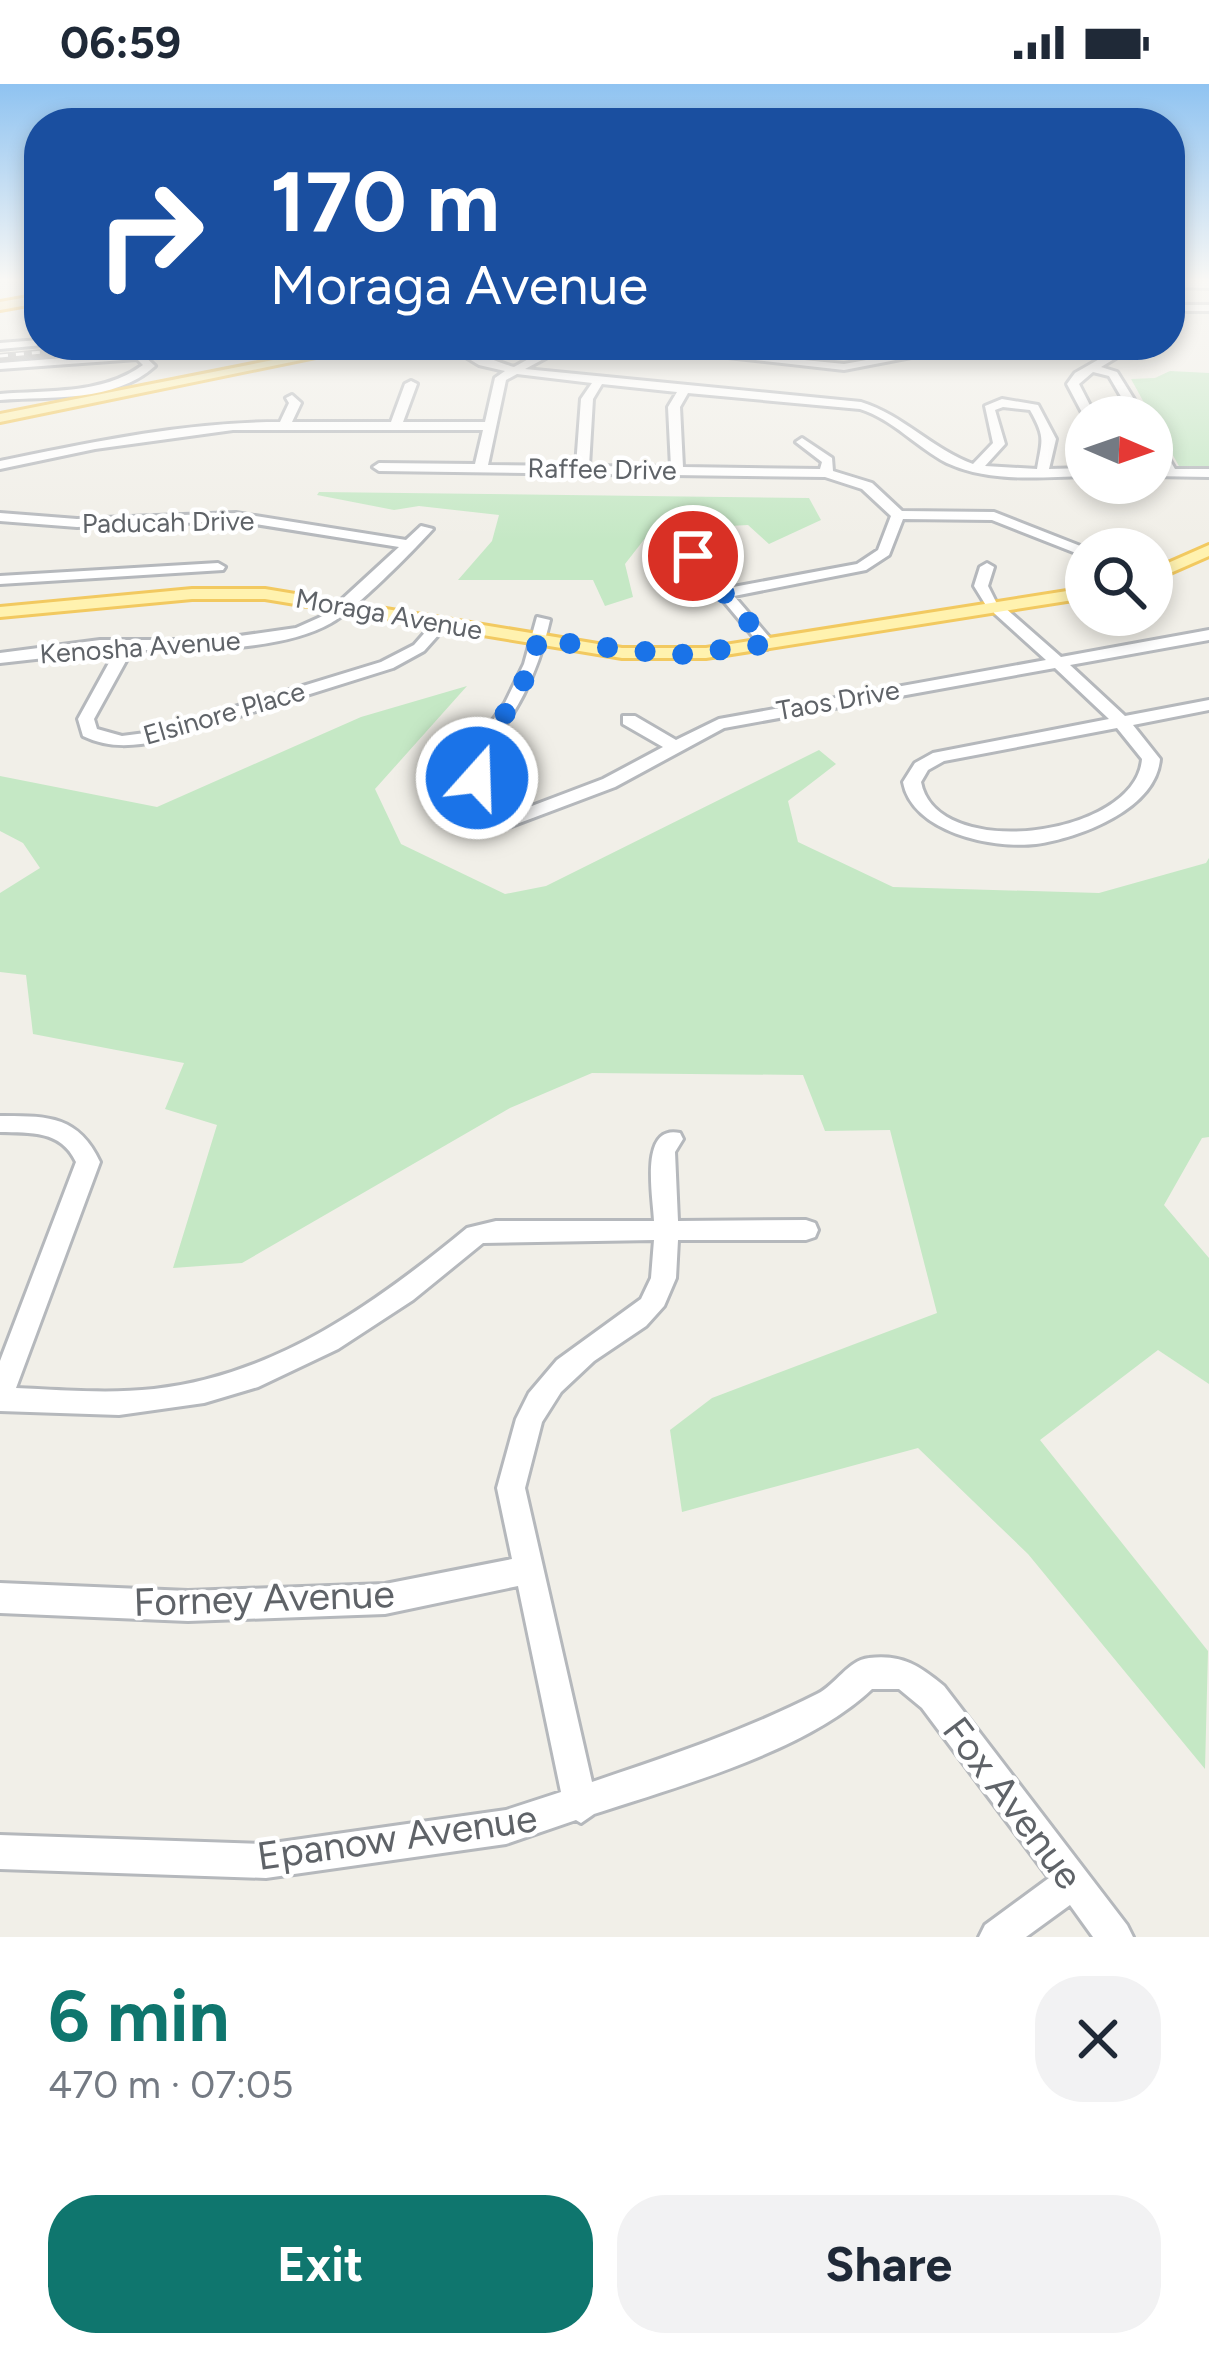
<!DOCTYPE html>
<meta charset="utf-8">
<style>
body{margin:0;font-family:Figtree,sans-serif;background:#f2f2f3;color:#1f2937;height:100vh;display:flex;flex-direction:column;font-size:45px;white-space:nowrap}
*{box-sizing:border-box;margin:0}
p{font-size:39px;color:#747a83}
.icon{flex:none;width:66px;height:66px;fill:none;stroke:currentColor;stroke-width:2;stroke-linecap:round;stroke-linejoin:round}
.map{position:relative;height:1853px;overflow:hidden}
.drawer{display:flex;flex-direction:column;background:#fff;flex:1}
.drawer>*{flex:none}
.banner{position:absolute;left:24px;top:24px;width:1161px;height:252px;border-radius:48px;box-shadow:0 6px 18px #0003;background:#1a4fa0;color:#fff;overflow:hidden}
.needle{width:78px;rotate:92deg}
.controls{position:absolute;left:1065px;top:312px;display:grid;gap:24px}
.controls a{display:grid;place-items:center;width:108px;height:108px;border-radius:50%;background:#fff;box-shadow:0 6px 18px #0003;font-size:60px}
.pin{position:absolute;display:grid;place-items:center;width:102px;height:102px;color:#fff;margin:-51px;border:6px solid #fff;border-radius:50%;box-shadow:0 3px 12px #0007}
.me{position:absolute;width:132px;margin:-66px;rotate:20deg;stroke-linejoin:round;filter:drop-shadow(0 0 9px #0008)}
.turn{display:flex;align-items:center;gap:42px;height:252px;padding:0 48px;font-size:54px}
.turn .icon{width:156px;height:156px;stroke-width:2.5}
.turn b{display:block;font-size:84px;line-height:102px}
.round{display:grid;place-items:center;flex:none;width:126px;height:126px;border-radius:48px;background:#f2f2f3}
.summary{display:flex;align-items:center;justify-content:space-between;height:204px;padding:0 48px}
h1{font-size:72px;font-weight:700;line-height:90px;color:#0f766e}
.cta{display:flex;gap:24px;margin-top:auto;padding:24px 48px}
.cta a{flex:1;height:138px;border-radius:48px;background:#0f766e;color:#fff;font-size:48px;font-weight:700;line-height:138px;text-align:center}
.cta a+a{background:#f2f2f3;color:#1f2937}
.status{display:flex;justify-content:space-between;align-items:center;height:84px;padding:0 60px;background:#fff;direction:ltr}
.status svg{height:33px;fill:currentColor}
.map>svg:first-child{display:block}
</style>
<div class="status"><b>06:59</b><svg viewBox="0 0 49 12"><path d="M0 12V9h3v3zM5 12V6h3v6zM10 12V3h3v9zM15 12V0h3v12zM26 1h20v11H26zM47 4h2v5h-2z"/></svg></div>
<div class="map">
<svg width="1209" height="1853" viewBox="0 0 1209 1853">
<rect width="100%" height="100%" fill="#f1efe8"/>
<!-- green -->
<g fill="#c5e8c5">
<polygon points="1170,287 1209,289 1209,385 1180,384 1131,295 1155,294"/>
<polygon points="319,408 809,414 821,436 769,460 748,441 692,444 646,453 625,480 633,513 605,522 593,496 458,496 492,457 499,431 419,422 394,426 317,411"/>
<polygon points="467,602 375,705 401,760 505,810 546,802 819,666 836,680 788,717 798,758 893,803 1099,809 1206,779 1209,774 1209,1053 1202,1054 1164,1121 1209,1174 1209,1300 1158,1266 1040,1356 1208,1567 1205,1685 1028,1470 918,1364 682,1428 670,1346 712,1314 937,1229 890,1046 825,1047 803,991 592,989 510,1024 242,1179 173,1184 217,1041 165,1025 184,979 33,950 26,891 0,888 0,809 40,784 23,759 0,747 0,692 157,723 361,633"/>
</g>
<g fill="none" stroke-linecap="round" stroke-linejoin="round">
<defs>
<g id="minor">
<polygon points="1170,197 1209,198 1209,204 1170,203"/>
<rect x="1170" y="221" width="39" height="6"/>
<polygon points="39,256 39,261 43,261 0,265 0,259"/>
<path d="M446 261C465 261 491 277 514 283L543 267 582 261 551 271 525 285 861 318C903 331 932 365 973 380L993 359 985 322 1002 315 1038 321 1056 355 1049 385 1086 384V392C1040 393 990 399 947 379 916 363 894 336 860 325L688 309 680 323 683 383 820 385 822 378 796 358 802 354 832 374 833 387 872 399 902 427 994 428 1088 465 1086 473 992 436 903 435 889 471 866 486 734 512 775 560 767 565 762 563 686 472 698 469 728 504 857 480 878 466 891 432 862 405 825 393 379 387 373 383 379 379 475 380 483 346H233L95 365 0 385V377C92 358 186 338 280 338L289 319 286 314 292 311 301 319 292 338H391L405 300 411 297 417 300 403 338H485L495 294 505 287 479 281ZM517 290 592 299 581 315 576 382 488 381 506 296ZM602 300 677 308 668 323 671 383 589 382 593 315ZM1003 323 1030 326C1046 354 1042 356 1037 385L985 382 1005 360 995 326Z"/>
<polygon points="620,261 657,261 844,280 950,261 973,261 844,286"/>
<polygon points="1124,261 1137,261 1101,283 1117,288 1145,333 1133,333 1109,292 1093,288 1079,300 1096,333 1086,336 1067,300 1075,289"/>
<path d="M140 268 155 282C114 319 51 312 0 316V310C48 306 102 311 143 281L137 275 0 285V279Z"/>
<polygon points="1152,352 1156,353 1175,385 1209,385 1209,393 1152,392 1152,384 1162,384 1152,366"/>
<path d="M0 429 77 435 236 429 406 456 421 442 433 445C412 468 356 525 331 539 280 568 190 566 132 566L94 635 97 645 122 652 153 648 381 578 414 561 436 536 449 539 424 567 393 584 163 656C135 662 110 665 83 652L78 635 116 566 0 579V569L100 556H211L296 544 325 531 399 463 236 437 77 443 0 437Z"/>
<polygon points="218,479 225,483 223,486 0,500 0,492"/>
<path d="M987 479 994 483 988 502 998 522 1004 523 1061 573 1209 546V556L1070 581 1125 632 1209 616V626L1133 641 1160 675C1156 725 1080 754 1036 760 992 765 912 748 903 698L915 679 933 669 1109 635 1055 584 724 644 615 703 493 749H481L478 745 501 733 468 694 463 678 505 619 524 580 537 533 550 536C536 597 516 627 481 678L485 693 516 728 603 695 663 663 623 640V632H635L676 656 719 635 1046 576 994 529 993 524 987 523 974 502 980 483ZM1117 644 1142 675C1136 753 936 779 921 698L928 686 944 677Z"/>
<path d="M0 1032C47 1032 78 1031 100 1078L16 1304C62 1306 108 1310 154 1305 276 1291 375 1220 467 1144L496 1137H654C653 1112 639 1040 680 1049L683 1055 675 1068 678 1137 806 1136 815 1139 818 1146 815 1153 806 1156H678L676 1194 664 1222 646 1242 594 1277 561 1308 542 1338 525 1404 592 1698C669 1672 744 1647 817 1610 836 1601 848 1576 869 1574 902 1570 920 1582 944 1602L1127 1841 1133 1853H1093L1070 1821 1026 1853H979L985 1841 1049 1794 922 1624 899 1605H872C807 1667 680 1702 594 1730L581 1739 576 1736 506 1760 266 1794 0 1785V1751L266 1760 506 1726 561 1708 518 1502 385 1530 188 1537 0 1529V1499L188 1507 385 1500 512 1475 497 1404 516 1335 529 1309 557 1276 641 1215 651 1194 654 1156 483 1159 413 1216 338 1265 258 1303 204 1319 119 1331 0 1327V1277L76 1078C61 1046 31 1049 0 1048Z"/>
</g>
<g id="major">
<polygon points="349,261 374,261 0,338 0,330"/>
<polygon points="1209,461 1209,472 1152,497 1152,486"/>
<polygon points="1086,504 1086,514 706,574 622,574 265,515 192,515 0,533 0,523 192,505 265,505 622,564 706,564"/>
</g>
<polygon id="highway" points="39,211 39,219 0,226 0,218"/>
</defs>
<!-- minor casing -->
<use href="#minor" stroke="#b5b8bc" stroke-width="6"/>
<!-- major casing -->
<use href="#major" stroke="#f2c960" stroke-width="6"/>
<!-- highway casing -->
<use href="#highway" stroke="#f9ab00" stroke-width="6"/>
<!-- minor -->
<use href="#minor" fill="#fff" fill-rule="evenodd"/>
<!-- major -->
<use href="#major" fill="#fff2af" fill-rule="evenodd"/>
<!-- highway -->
<use href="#highway" fill="#fde293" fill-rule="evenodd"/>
<!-- tram -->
<polyline stroke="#b6b7b8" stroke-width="3" points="0,276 150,261"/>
<defs>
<polyline id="rail" points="0,272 116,261"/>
</defs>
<!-- rail casing -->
<use href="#rail" stroke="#b6b7b8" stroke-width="6"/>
<!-- rail -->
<use href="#rail" stroke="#fff" stroke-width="3" stroke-dasharray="8" stroke-linecap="butt"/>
</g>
<!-- sky -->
<linearGradient id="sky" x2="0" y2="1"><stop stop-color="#8fc3f1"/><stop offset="0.43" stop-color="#f9f8f5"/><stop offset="1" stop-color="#f9f8f5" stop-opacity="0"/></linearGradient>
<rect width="1209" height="456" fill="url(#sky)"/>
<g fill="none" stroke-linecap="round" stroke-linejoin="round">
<!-- route -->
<polyline stroke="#1a73e8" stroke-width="21" stroke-dasharray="0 37.8" points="477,694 472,679 476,669 513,619 532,580 538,556 677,571 767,560 693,472"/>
</g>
<g text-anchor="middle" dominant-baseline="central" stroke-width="9" stroke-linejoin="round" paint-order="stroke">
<!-- far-street labels -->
<g font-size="27" fill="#5f6368" stroke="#fff">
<text transform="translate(602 385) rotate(1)">Raffee Drive</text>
<text transform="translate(168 438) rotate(-1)">Paducah Drive</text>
<text transform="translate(389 530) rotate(10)">Moraga Avenue</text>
<text transform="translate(140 563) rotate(-4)">Kenosha Avenue</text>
<text transform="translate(838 616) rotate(-10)">Taos Drive</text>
<text transform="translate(224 629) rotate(-16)">Elsinore Place</text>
</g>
<!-- near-street labels -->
<g font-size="39" fill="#5f6368" stroke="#fff">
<text transform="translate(264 1514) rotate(-2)">Forney Avenue</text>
<text transform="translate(1013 1719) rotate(53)">Fox Avenue</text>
<text transform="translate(397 1753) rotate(-8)">Epanow Avenue</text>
</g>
</g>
</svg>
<div class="controls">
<a><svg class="needle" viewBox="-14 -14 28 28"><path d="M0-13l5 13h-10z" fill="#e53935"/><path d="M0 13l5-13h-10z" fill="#747a83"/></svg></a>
<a><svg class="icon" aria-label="search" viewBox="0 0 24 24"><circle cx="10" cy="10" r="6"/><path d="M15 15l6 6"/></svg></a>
</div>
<div class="pin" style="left:693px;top:472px;background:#d93025"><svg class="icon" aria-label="arrive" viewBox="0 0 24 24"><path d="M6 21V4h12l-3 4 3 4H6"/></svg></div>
<svg class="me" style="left:477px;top:694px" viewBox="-20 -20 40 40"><circle r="17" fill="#1a73e8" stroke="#fff" stroke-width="3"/><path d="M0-11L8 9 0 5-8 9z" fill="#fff"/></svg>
<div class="banner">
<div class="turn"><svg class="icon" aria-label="right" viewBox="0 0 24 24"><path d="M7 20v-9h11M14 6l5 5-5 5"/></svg><div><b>170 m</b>Moraga Avenue</div></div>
</div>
</div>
<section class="drawer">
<div class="summary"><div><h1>6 min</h1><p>470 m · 07:05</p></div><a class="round"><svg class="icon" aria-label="close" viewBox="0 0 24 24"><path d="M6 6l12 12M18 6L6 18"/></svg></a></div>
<div class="cta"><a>Exit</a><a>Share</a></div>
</section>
